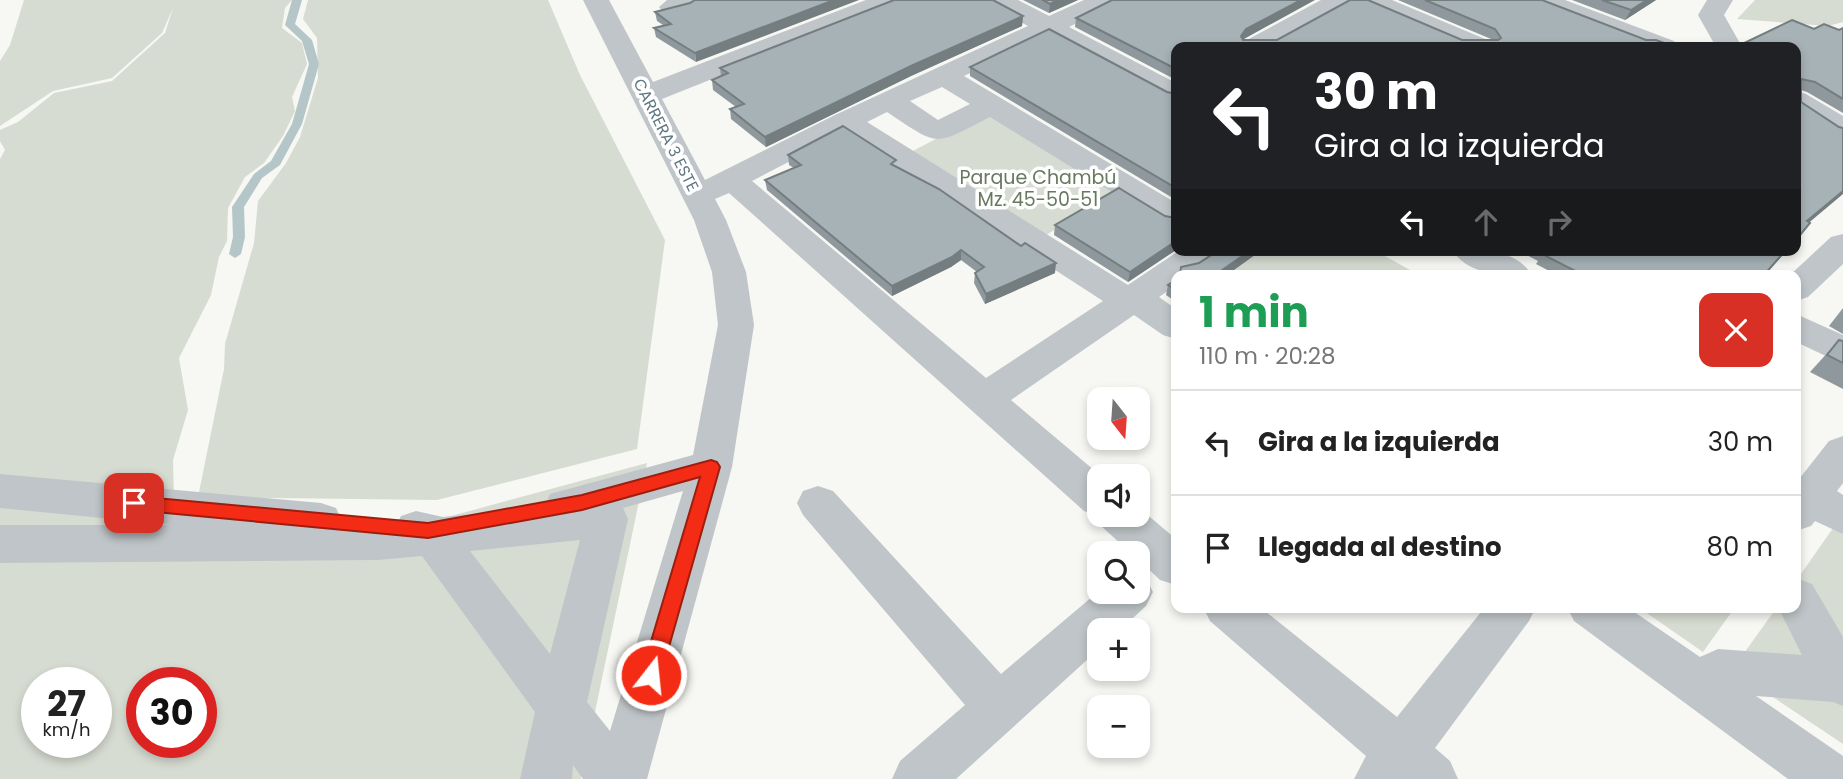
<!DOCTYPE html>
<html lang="es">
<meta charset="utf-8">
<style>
body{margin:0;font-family:Poppins,sans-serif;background:#f6f6f6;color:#222;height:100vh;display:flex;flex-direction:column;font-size:26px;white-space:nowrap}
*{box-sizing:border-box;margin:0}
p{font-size:23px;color:#767676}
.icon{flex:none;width:38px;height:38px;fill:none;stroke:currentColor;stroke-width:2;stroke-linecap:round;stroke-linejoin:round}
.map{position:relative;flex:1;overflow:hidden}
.side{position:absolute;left:1171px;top:270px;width:630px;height:343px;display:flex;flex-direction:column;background:#fff;border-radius:14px;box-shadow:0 4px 10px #0003}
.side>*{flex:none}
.guide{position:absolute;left:1171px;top:42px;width:630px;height:214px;border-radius:14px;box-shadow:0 4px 10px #0003;background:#202124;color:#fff;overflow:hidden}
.needle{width:46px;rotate:163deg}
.buttons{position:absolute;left:1087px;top:387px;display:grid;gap:14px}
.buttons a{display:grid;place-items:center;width:63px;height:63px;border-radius:14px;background:#fff;box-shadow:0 4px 10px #0003;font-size:35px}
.speed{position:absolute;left:21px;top:667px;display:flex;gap:14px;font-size:35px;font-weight:700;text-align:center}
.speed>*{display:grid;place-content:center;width:91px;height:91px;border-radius:50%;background:#fff;box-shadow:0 4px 10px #0003;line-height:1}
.speed small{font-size:18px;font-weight:400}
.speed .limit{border:10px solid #d22;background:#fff;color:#111}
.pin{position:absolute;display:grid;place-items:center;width:60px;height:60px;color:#fff;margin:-30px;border-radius:14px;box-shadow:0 4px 10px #0006}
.me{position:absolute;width:77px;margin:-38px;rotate:16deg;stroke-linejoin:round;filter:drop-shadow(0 0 5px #0008)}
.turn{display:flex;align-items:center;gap:24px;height:147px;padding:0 28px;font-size:32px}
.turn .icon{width:91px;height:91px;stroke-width:2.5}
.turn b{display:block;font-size:49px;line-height:60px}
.lanes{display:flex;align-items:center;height:66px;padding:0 28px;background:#0003;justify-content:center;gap:35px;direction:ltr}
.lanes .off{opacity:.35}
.round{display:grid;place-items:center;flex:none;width:74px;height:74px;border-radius:14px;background:#f6f6f6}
.head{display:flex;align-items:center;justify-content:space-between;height:119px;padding:0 28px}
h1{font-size:42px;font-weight:700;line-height:52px;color:#1e9e55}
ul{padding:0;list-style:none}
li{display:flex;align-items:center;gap:21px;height:105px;padding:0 28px;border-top:2px solid #e0e0e0}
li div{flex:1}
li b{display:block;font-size:26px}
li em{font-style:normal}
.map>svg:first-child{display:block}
</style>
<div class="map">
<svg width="1843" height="779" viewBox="0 0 1843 779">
<rect width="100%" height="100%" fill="#f7f7f3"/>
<!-- green -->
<g fill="#d7dcd2" fill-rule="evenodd">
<polygon points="24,0 292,0 285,8 282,28 302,43 307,64 292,97 295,111 283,136 264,163 245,177 228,208 227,241 219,257 211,295 179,358 188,410 173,460 174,499 0,486 0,159 5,150 0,141 0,130 18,122 54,93 112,81 165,33 173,8 162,33 112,78 53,91 0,126 0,61 10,45"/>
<polygon points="308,0 548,0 580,75 665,240 637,449 437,500 198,497 224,369 225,344 254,243 258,201 286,163 300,137 318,78 317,38 303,19"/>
<polygon points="1755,0 1843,0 1843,22 1828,26 1737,19"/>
<polygon points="991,110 1123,188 1038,240 907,154"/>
<polygon points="1217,250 1374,250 1419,275 1182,275"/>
<path d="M647 463 581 779H0V493L248 515 429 522ZM37 682H96V742H37ZM142 682H201V742H142Z"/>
<polygon points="1838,521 1843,524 1843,664 1796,581"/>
<polygon points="1638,607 1722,607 1733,610 1703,652"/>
<polygon points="1777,607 1791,607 1825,669 1737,663"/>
<polygon points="1752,683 1843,703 1843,744"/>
</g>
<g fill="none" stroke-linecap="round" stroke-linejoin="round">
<!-- stream -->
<polygon fill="#b5c6c9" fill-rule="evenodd" points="292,0 302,0 295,24 312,40 319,64 302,124 280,165 262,178 244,207 245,237 241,254 235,258 229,254 233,237 232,207 254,174 271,161 292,124 309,64 302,41 285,25"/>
<!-- minor -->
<g fill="#bfc5c8" fill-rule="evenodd">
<path d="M583 0H609L653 82 866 0H902L898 5 662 99 705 180 835 115 1028 26 990 5 986 0H1018L1049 16 1084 0H1118L1114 5 1069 27 1176 83V103L1166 100 1048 36 964 76 1176 203V227L1164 224 990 117C933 146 941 148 887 112L867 122 1128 285 1180 250H1221C1211 266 1194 275 1176 275V285L1159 297 1176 309V339L1163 335 1134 315 1011 400 1101 476H1099V514H1138V507L1176 539V585L1160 580 1138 559V553H1131L1101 526 1095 515 1084 511 729 193 715 199 726 220 746 272 754 325 732 467 647 779H583L573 765 572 779H520L535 712 422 556 378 560 0 563V525H173L0 508V474L321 503 336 508 342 521 341 524 398 522 401 516 416 511 443 517 544 507 550 494 693 455 718 325 712 272 694 220ZM942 87 970 104 938 120 910 101ZM844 133 1103 301 986 378 752 181ZM683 491 610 731 587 702 628 519 623 508ZM580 540 550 654 470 551Z"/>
<path d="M667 0H704C696 11 676 16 663 12L659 7Z"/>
<polygon points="1321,0 1353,0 1349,5 1273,47 1241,47 1245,41"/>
<polygon points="1357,0 1392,0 1490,41 1494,47 1459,47 1361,5"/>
<polygon points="1529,0 1565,0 1674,41 1678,47 1641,47 1533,5"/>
<polygon points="1707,0 1733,0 1724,15 1742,47 1716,47 1698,15"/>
<polygon points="1796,91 1806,94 1843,116 1843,138 1833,135 1796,112"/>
<polygon points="1843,234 1843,264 1808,297 1796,301 1796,275 1790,275 1831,237"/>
<path d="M1452 250C1480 250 1515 248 1532 275 1504 275 1470 277 1452 250Z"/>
<polygon points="1796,314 1843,335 1843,364 1796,342"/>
<polygon points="1843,436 1843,483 1837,491 1843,495 1843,534 1815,521 1811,526 1796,531 1796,483 1829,441"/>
<polygon points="818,486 833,491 1001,674 1099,591 1138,592 1138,575 1146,578 1153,592 1146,606 1120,630 1099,630 1099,649 956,779 892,779 900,761 965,705 803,515 797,503 803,491"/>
<polygon points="1796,578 1812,584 1843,637 1843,706 1833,702 1756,696 1843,756 1843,779 1788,779 1574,621 1567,607 1627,607 1700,657 1718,649 1802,655 1778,607 1796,607"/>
<polygon points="1203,607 1260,607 1397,717 1485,607 1536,607 1529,621 1435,748 1450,761 1458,779 1354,779 1366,756 1210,621"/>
</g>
</g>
<!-- wall -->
<g fill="#8f999d">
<polygon points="1023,0 1078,0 1049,13"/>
<polygon points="1398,0 1542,0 1646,40 1176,47 1176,80 1075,27 1076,18 1244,39 1243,39 1492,40 1491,39"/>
<polygon points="1572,0 1656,0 1625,20"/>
<polygon points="690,3 696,62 656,37 654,28 663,25 657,21 655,12"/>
<polygon points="1023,16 1022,26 911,76 766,147 731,119 730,109 736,107 713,90 712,80 721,76 720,68"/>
<polygon points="1843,28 1843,113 1807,92 1801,90 1801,102 1809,222 1796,240 1796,47 1814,29 1839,30"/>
<polygon points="970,67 1176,94 1176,200 970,76"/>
<polygon points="788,155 896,167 1055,273 985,304 974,283 975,273 977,272 961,260 951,267 892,296 767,190 765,180 794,168 789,165"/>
<polygon points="1165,216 1176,218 1176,250 1128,282 1054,235 1055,225"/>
<polygon points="1517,250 1787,250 1765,275 1557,275 1536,264 1538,261"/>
<polygon points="1176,280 1176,302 1166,295 1168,285"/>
<polygon points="1843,308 1843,334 1829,326"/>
<polygon points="1839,340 1843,341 1843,389 1810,372"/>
</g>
<!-- shaded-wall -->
<g fill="#747d7f">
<polygon points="834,0 859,0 696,62 695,53"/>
<polygon points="1058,0 1078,0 1049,13 1050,4"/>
<polygon points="1301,0 1315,0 1244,39 1239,46 1241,36 1246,29"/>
<polygon points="1647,0 1656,0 1625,20 1631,10"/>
<polygon points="1023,16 1022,26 911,76 766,147 765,137 911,66"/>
<polygon points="1843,191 1843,194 1799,231 1807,221"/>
<polygon points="1176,241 1176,250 1128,282 1130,272"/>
<polygon points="961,250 961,260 951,267 892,296 892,286"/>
<polygon points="1251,250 1262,250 1227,275 1215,275"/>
<polygon points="1056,263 1055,273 985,304 986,294"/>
</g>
<!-- building -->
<g fill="#a6b2b6" stroke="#747d7f" stroke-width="2">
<polygon points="695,0 834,0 695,53 654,28 671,24 655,12 690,3"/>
<polygon points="894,0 993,0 1023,16 911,66 765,137 730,109 744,104 712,80 728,73 720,68"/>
<polygon points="1043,0 1058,0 1050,4"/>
<polygon points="1112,0 1301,0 1246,29 1241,36 1243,40 1277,40 1350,0 1368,0 1462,40 1498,40 1501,38 1495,29 1425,0 1542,0 1646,40 1656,40 1675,47 1176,47 1176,69 1076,18"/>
<polygon points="1602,0 1647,0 1631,10"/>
<polygon points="1792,20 1814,29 1824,24 1839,30 1843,28 1843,99 1815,82 1801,79 1801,102 1839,127 1843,128 1843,191 1807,221 1810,223 1796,240 1796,47 1736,47"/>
<polygon points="1049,29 1167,92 1176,94 1176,188 970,67"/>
<polygon points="843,126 896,160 891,164 939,189 1021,246 1025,243 1056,263 986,294 975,273 984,267 961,250 952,257 892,286 765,180 801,165 788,155"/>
<polygon points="1119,188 1165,216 1176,218 1176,241 1130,272 1055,225"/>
<polygon points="1219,250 1251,250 1215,275 1180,275 1181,267 1199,263"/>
<polygon points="1544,250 1786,250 1764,275 1583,275 1542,254 1545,251"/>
<polygon points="1176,280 1176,290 1168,285"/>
<polygon points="1839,340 1843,341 1843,363 1827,355"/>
</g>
<!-- route -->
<polygon fill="#f42c16" stroke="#9f1d0e" stroke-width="2" points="711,460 717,462 720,467 661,675 658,682 651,684 644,682 641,675 700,477 582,510 428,538 134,510 128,508 125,503 128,498 134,496 428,523 582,495"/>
<g text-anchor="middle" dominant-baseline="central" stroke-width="7" stroke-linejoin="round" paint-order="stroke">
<!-- far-street labels -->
<g font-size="16" fill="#5f7781" stroke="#fff">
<text transform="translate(666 135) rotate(63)">CARRERA 3 ESTE</text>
</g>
<!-- park labels -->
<g font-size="19" fill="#67795e" stroke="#fff">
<text x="1038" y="177">Parque Chambú<tspan x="1038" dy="22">Mz. 45-50-51</tspan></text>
</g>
</g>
</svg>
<div class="buttons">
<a><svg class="needle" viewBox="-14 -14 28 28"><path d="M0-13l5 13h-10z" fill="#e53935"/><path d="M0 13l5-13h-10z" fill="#767676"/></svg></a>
<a><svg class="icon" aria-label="sound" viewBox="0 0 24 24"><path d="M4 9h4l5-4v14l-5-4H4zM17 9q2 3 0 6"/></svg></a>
<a><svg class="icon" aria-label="search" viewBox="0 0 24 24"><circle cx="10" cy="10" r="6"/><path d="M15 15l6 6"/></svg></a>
<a>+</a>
<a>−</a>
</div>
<div class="speed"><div>27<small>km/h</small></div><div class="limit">30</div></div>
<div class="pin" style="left:134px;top:503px;background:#d93025"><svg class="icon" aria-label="arrive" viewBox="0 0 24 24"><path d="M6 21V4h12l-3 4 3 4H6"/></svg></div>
<svg class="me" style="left:651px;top:675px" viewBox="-20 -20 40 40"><circle r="17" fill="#f42c16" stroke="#fff" stroke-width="3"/><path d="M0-11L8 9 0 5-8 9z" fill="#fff"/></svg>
<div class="guide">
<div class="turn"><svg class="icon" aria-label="left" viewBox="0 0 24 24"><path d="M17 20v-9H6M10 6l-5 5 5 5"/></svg><div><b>30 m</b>Gira a la izquierda</div></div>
<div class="lanes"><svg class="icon" aria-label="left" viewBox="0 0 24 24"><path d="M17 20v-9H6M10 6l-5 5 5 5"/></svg><svg class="icon off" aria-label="ahead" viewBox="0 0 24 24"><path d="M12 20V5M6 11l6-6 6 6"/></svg><svg class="icon off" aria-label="right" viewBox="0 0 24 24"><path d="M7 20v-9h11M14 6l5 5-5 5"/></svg></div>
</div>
<section class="side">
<div class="head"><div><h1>1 min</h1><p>110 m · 20:28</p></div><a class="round" style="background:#d93025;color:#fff"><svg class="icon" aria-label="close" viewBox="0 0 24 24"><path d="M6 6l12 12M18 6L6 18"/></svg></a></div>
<ul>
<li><svg class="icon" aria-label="left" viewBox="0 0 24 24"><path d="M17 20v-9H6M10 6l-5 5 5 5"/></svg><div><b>Gira a la izquierda</b></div><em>30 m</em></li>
<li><svg class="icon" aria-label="arrive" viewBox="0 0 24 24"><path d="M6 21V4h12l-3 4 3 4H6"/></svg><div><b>Llegada al destino</b></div><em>80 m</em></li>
</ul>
</section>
</div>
